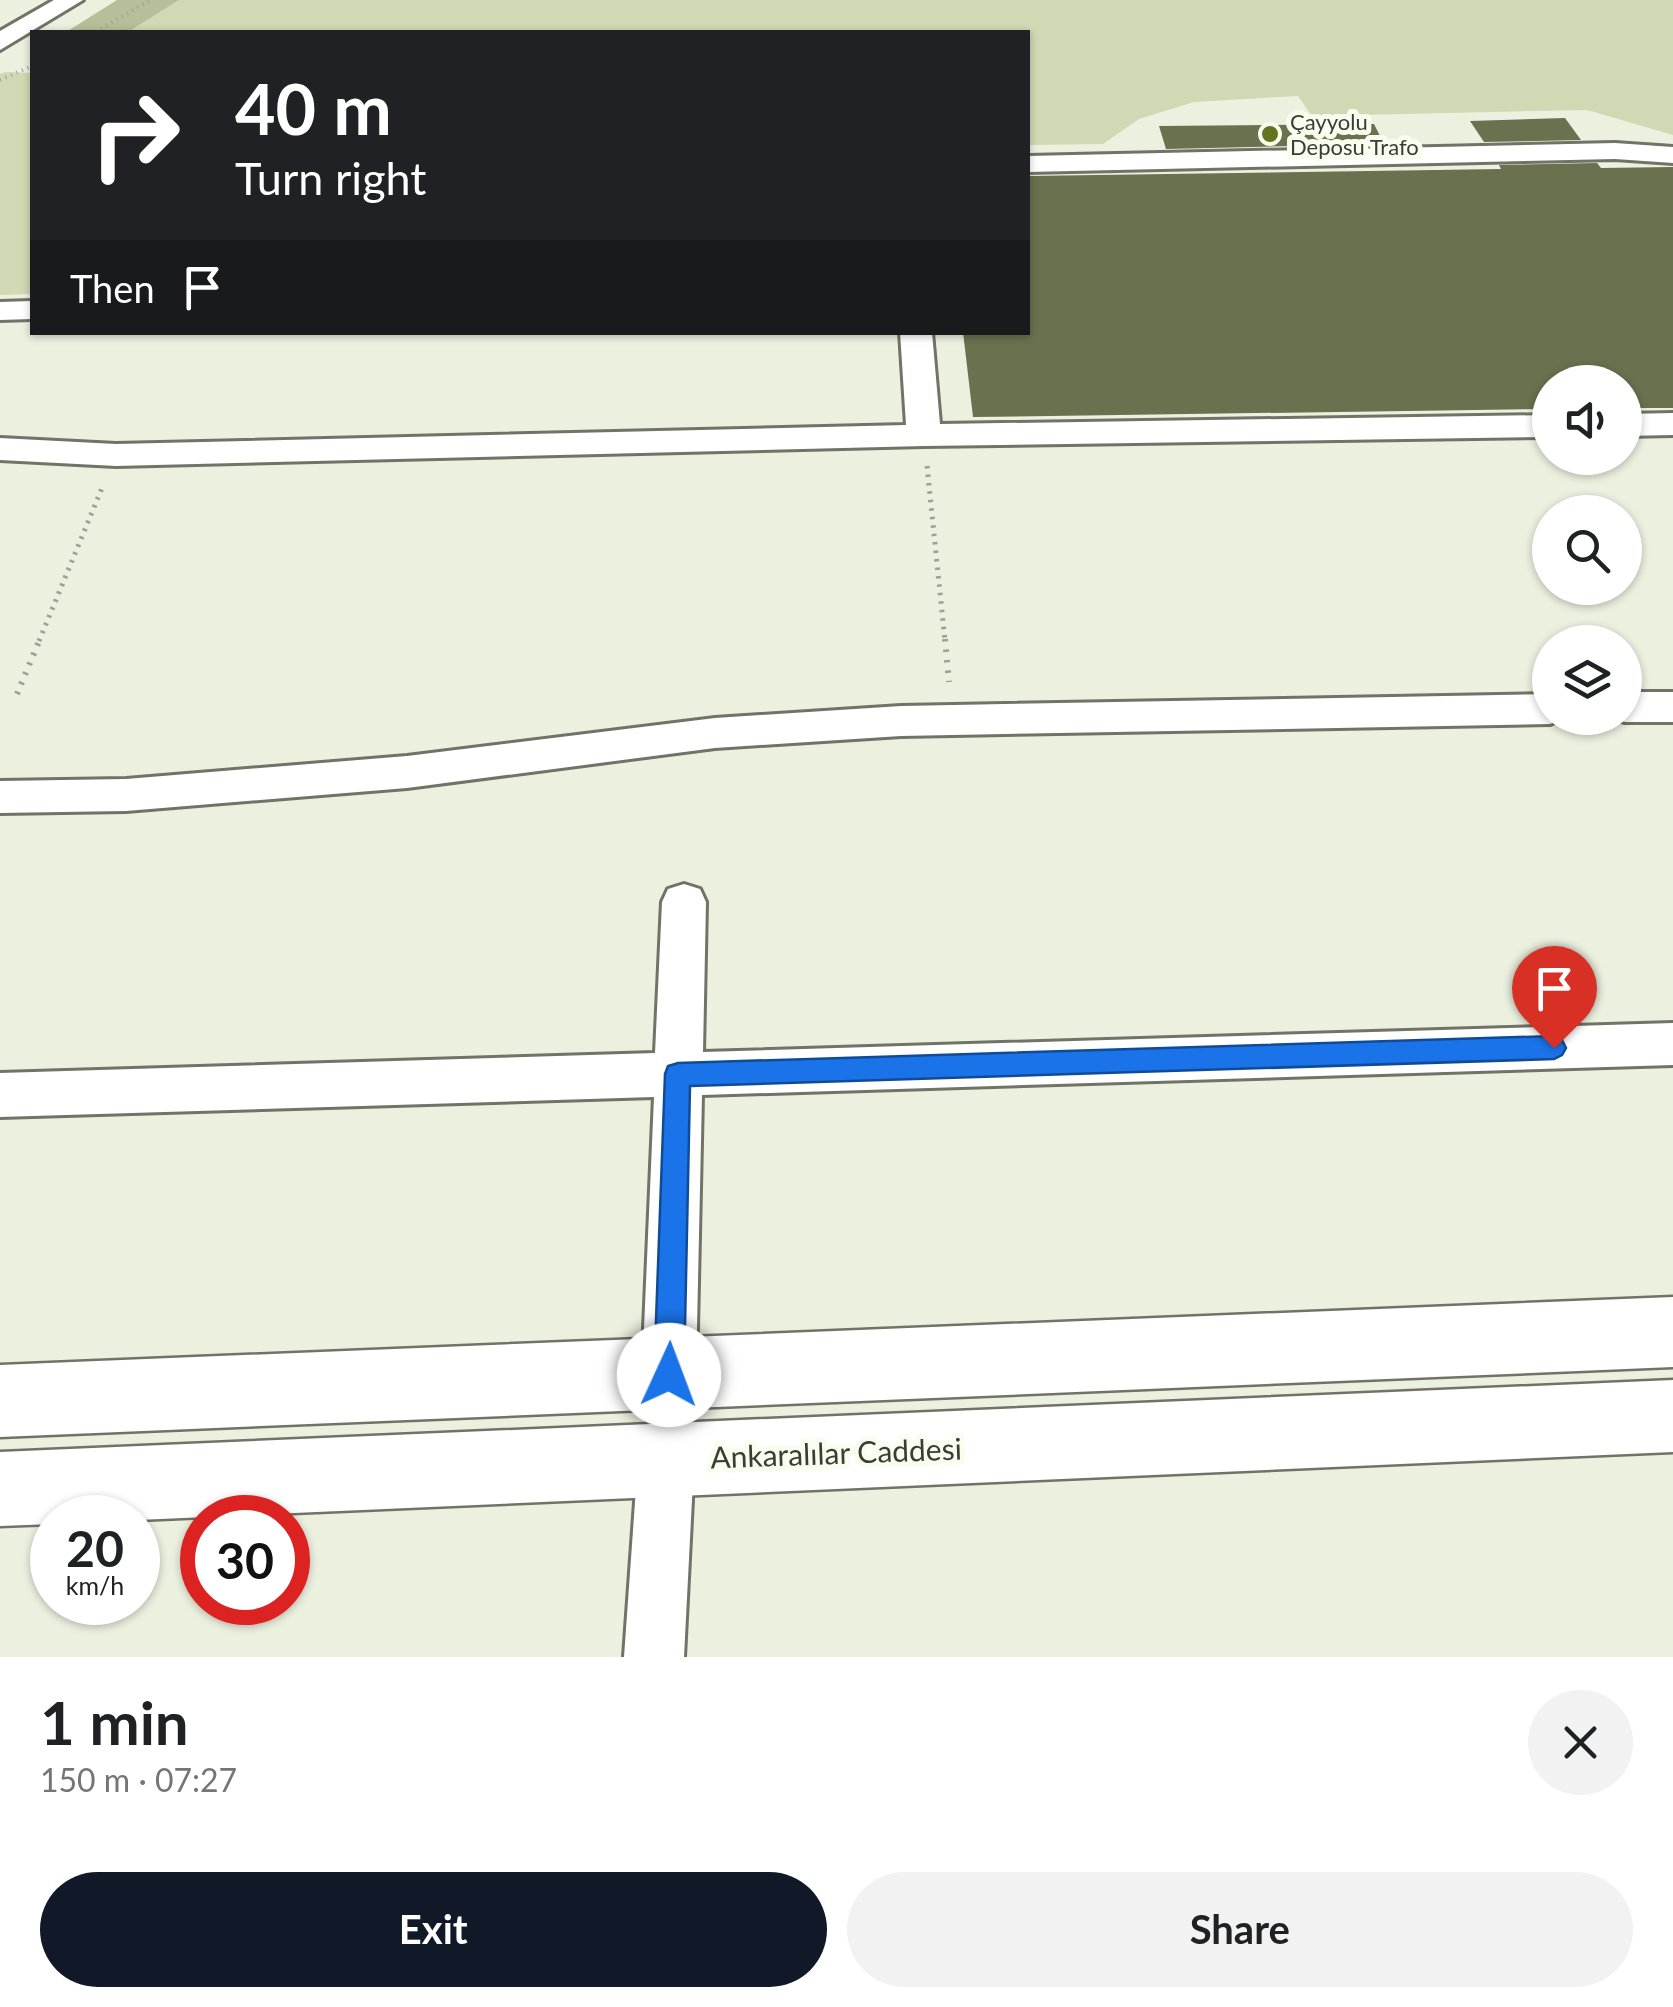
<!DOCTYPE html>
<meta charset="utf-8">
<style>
body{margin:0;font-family:Lato,sans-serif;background:#f2f2f2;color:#202124;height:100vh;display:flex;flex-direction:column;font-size:38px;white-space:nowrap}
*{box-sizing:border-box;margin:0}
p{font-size:32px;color:#757577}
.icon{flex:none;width:55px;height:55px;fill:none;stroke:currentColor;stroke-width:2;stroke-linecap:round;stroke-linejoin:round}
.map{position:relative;height:1657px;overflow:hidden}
.drawer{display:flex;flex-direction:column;background:#fff;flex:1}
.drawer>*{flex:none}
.top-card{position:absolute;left:30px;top:30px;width:1000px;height:305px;border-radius:0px;box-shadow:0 2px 8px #0004;background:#202124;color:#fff;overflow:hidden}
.tools{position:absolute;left:1532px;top:365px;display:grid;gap:20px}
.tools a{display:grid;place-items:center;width:110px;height:110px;border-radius:50%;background:#fff;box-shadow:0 2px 8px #0004;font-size:50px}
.speed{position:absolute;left:30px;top:1495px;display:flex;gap:20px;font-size:50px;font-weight:700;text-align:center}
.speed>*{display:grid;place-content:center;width:130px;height:130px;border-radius:50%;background:#fff;box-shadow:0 2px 8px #0004;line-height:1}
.speed small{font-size:25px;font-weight:400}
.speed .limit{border:15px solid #d22;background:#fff;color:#111}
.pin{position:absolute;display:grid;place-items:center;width:85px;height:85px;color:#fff;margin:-102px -42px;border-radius:50% 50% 50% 0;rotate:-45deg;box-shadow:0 0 10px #0007}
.pin .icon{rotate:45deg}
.me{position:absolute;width:110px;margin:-55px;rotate:2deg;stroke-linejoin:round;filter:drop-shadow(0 0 8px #0008)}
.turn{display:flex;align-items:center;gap:35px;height:210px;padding:0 40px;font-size:45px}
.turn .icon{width:130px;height:130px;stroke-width:2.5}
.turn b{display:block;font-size:70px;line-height:85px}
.then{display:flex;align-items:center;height:95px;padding:0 40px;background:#0003;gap:20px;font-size:38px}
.round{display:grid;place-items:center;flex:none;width:105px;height:105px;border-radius:52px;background:#f2f2f2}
.overview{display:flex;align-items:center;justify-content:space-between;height:170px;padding:0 40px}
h1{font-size:60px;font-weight:700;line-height:75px}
.action{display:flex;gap:20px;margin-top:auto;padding:20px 40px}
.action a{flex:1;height:115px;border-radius:60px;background:#111827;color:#fff;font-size:40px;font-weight:700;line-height:115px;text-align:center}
.action a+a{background:#f2f2f2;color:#202124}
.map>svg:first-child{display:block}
</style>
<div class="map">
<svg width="1673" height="1657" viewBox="0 0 1673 1657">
<rect width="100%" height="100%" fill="#ecf0df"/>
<!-- green -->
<g fill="#d0d9b4">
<polygon points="179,0 1673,0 1673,135 1587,110 1312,116 1298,96 1194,102 1139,119 1103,144 1028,145 1028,32 128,32"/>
<polygon points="5,72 32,73 32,294 0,295 0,74"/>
</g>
<!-- forest -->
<polygon fill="#b6bf99" points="117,0 179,0 128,32 66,32"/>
<!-- building -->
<g fill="#69714f">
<polygon points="1565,118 1581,140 1484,142 1470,121"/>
<polygon points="1374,124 1384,144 1166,149 1159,126"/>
<polygon points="1597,163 1601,168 1673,167 1673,408 1625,408 1625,382 1550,382 1550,409 973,417 963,332 1028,332 1028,176 1501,169 1499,165"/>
</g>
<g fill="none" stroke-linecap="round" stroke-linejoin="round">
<defs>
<g id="minor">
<polygon points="54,0 83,0 0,50 0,31"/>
<polygon points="1615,143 1673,147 1673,163 1615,159 1028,172 1028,156"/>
<polygon points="32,301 32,319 0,320 0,302"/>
<polygon points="900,332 932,332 940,424 1550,415 1550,437 924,446 116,466 0,460 0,438 116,444 906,425"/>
<polygon points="1673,413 1673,435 1625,436 1625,414"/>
<polygon points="1625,692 1673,692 1673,722 1625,722 1611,718 1625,718"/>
<polygon points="1550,694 1550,718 1565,718 1550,724 901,736 715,748 407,788 126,811 0,813 0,781 126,779 407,756 715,718 901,706"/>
<polygon points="684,884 700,889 706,902 703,1052 1673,1023 1673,1065 702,1095 696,1375 688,1394 669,1402 650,1394 642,1375 654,1097 0,1117 0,1073 655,1053 662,902 668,889"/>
<polygon points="666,1432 686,1440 694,1460 684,1657 624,1657 638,1460 646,1440"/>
</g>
<g id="secondary">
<polygon points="1673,1297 1673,1367 0,1437 0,1365"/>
<polygon points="1673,1380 1673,1452 138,1520 52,1518 52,1524 0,1526 0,1452"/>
</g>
</defs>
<!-- minor casing -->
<use href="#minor" stroke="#707365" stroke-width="6"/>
<!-- secondary casing -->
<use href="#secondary" stroke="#707365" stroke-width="5"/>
<!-- path-far2 -->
<g stroke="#9da094" stroke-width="4" stroke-dasharray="1 5" stroke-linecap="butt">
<polyline points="96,32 150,0"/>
<polyline points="0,80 32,66"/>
</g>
<!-- path-far1 -->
<g stroke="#9da094" stroke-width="5" stroke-dasharray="2.5 6" stroke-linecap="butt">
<polyline points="927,466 945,641"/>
<polyline points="39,641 102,488"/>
</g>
<!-- path -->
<g stroke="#9da094" stroke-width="6" stroke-dasharray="2.5 8" stroke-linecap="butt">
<polyline points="945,639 949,682"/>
<polyline points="17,694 40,639"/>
</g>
<!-- minor -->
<use href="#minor" fill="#fff" fill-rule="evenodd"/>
<!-- secondary -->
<use href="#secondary" fill="#fff" fill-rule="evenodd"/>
</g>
<!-- route -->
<polygon fill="#1a73e8" stroke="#114b97" stroke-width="2.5" points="1554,1036 1562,1040 1566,1048 1562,1055 1554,1059 690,1086 684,1375 679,1385 669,1389 659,1385 654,1375 665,1074 668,1066 678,1063"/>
<!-- markers -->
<circle fill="#65731f" stroke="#f9fded" stroke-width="4" cx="1270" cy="134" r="10"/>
<g text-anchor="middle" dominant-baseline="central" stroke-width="10" stroke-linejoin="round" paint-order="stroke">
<!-- far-poi labels -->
<g font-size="22" fill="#3a3c35" stroke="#f9fded" text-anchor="start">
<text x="1290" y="121">Çayyolu<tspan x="1290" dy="25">Deposu Trafo</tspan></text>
</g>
<!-- near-street labels -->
<g font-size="30" fill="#3a3c35" stroke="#f9fded">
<text transform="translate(836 1452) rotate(-2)">Ankaralılar Caddesi</text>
</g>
</g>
</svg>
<div class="tools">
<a><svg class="icon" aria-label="sound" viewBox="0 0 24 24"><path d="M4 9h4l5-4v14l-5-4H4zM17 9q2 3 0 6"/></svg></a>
<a><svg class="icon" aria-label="search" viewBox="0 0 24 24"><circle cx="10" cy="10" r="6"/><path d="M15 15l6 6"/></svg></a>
<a><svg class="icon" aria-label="layers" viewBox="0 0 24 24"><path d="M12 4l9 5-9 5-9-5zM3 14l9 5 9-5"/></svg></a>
</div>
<div class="speed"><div>20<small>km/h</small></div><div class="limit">30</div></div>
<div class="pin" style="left:1554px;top:1048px;background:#d93025"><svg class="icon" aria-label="arrive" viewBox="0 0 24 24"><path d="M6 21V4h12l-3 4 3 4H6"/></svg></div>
<svg class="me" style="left:669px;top:1375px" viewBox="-20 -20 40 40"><circle r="19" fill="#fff"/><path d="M0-13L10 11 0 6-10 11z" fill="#1a73e8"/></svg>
<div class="top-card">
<div class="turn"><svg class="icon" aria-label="right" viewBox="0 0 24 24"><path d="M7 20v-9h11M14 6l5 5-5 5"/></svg><div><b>40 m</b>Turn right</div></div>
<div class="then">Then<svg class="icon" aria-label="arrive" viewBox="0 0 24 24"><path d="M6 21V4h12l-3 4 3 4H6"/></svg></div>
</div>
</div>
<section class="drawer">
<div class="overview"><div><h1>1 min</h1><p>150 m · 07:27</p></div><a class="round"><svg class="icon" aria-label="close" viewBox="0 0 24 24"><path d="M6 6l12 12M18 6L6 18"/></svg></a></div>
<div class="action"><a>Exit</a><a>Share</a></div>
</section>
